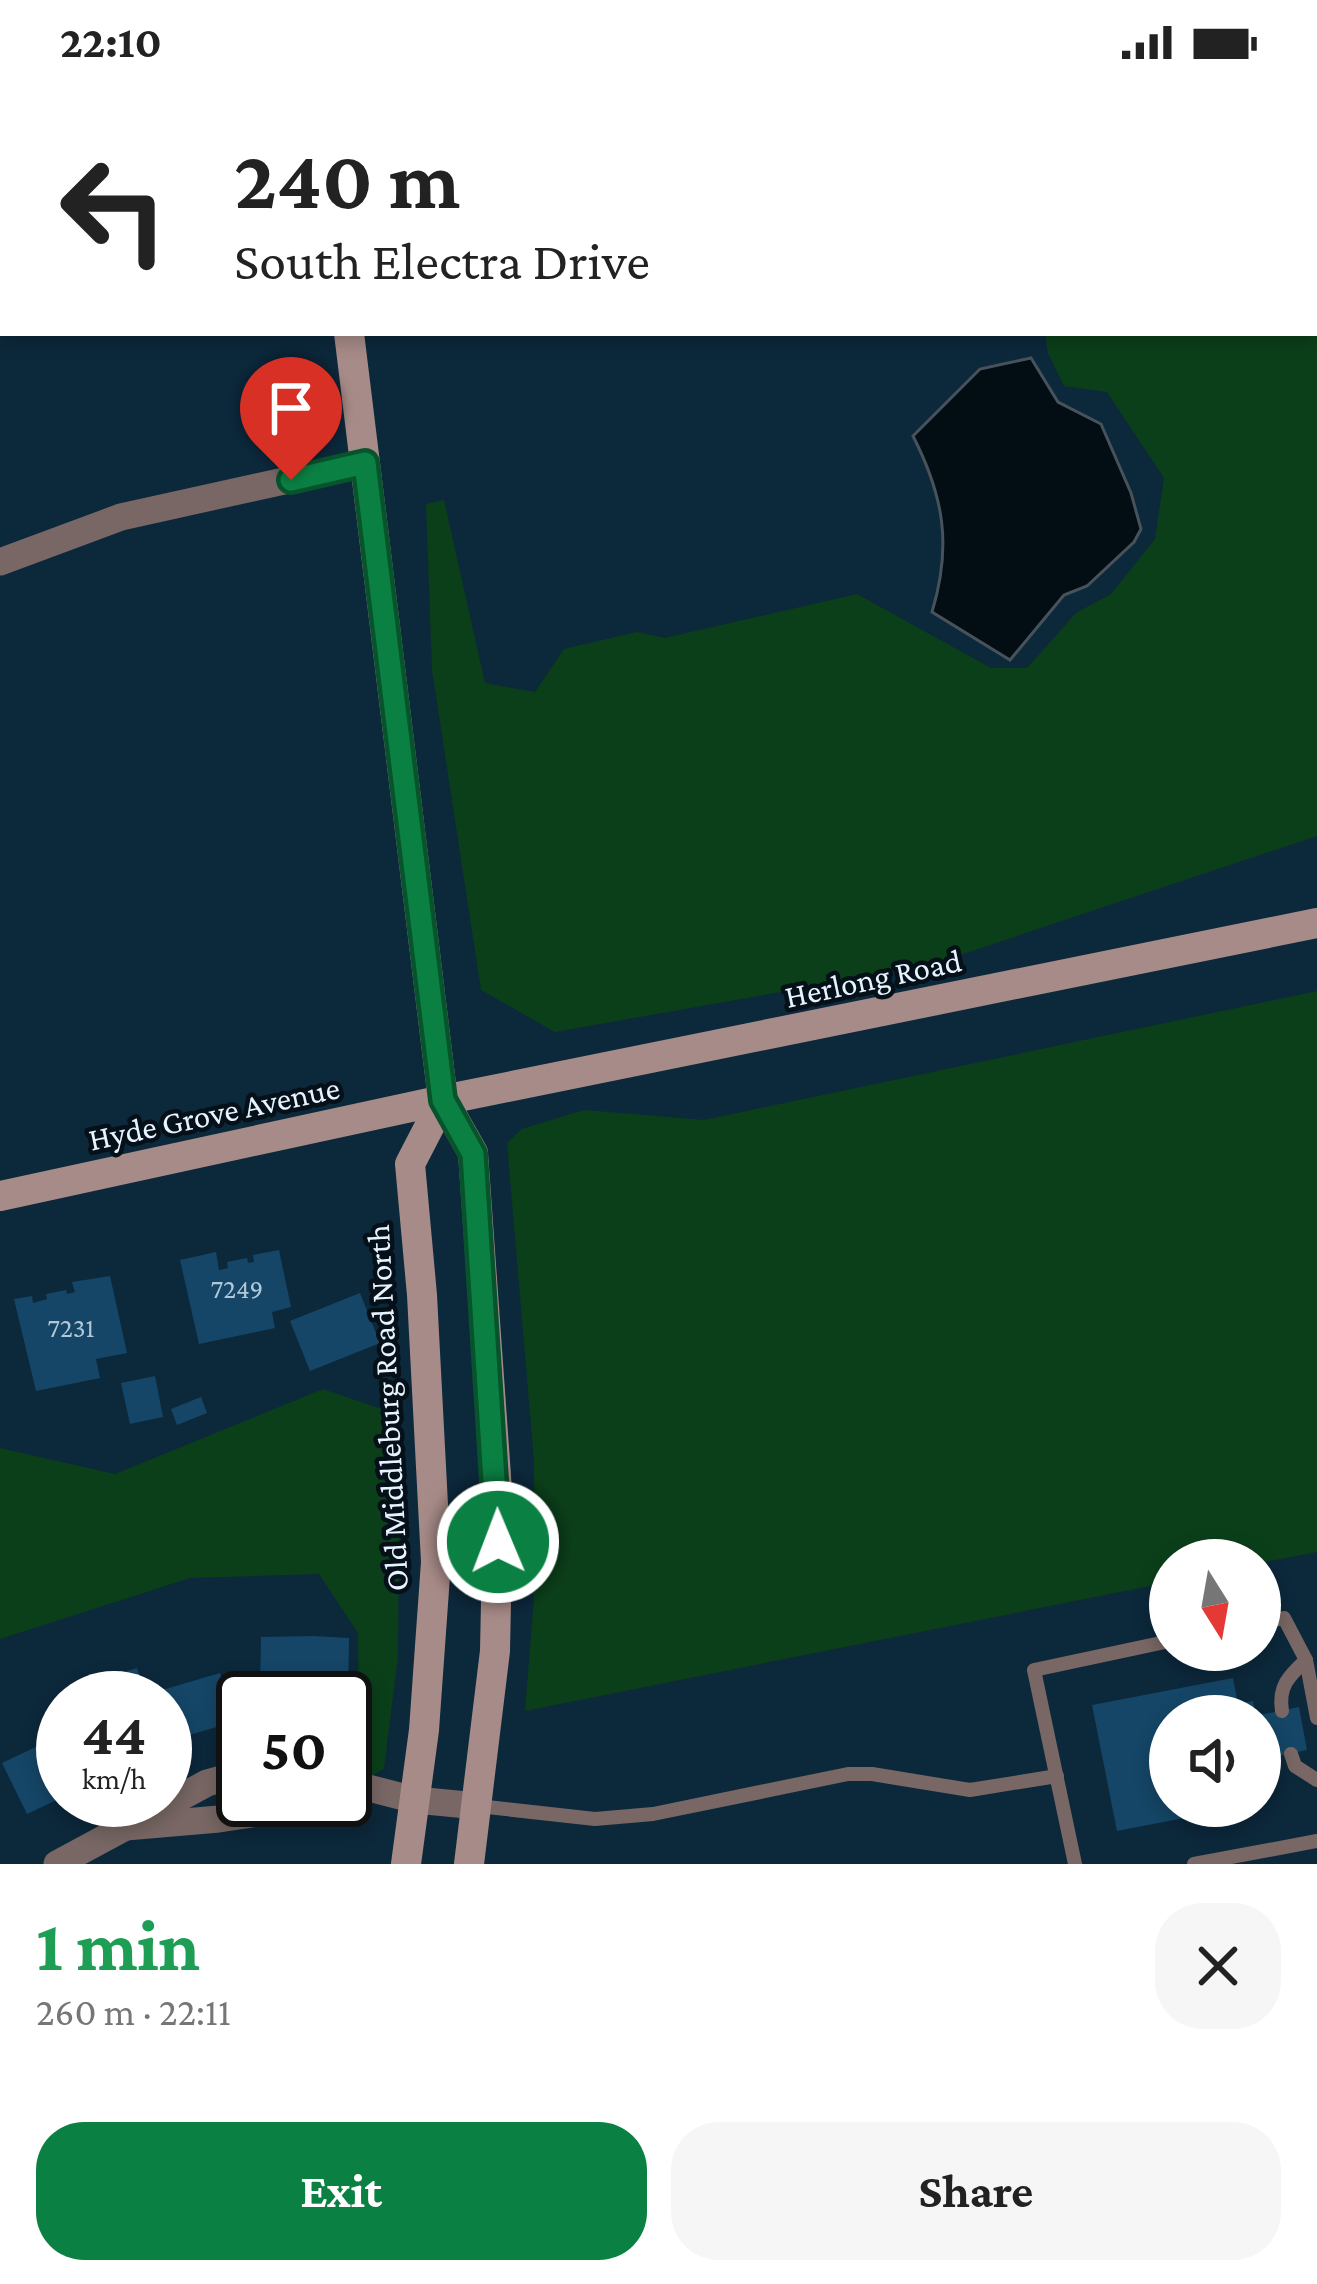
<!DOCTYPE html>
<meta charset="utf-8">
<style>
body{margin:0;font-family:"Crimson Pro",serif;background:#f6f6f6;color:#222;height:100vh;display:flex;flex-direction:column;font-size:45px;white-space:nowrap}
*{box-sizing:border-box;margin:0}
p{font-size:39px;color:#767676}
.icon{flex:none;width:66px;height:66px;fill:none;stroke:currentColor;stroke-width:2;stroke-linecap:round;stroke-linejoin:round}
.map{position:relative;height:1780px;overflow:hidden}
.sheet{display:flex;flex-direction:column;background:#fff;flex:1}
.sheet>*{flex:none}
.guide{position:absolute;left:0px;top:0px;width:1317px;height:252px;box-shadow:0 6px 18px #0003;background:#fff;color:#222;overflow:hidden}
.needle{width:78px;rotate:169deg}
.fabs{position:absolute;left:1149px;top:1455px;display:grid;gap:24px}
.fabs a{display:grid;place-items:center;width:132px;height:132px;border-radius:50%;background:#fff;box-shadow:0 6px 18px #0003;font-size:60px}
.speed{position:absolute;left:36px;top:1587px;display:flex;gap:24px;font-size:60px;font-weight:700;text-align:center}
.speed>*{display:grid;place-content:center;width:156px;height:156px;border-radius:50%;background:#fff;box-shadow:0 6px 18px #0003;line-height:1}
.speed small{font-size:30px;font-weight:400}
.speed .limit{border:6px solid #111;border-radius:18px;background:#fff;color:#111}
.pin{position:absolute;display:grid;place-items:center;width:102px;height:102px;color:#fff;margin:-123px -51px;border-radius:50% 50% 50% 0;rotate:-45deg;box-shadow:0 0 12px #0007}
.pin .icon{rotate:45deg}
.me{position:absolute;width:132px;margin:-66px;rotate:359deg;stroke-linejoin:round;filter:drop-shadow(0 0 9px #0008)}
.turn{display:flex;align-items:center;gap:42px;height:252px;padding:0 36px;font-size:54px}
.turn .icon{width:156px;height:156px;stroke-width:2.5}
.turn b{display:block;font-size:84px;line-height:102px}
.round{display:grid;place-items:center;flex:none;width:126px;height:126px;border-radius:48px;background:#f6f6f6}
.head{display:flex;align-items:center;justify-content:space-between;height:204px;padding:0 36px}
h1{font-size:72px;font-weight:700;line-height:90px;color:#1e9e55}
.button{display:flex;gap:24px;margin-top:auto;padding:24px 36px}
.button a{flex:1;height:138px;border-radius:48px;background:#0b8043;color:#fff;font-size:48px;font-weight:700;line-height:138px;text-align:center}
.button a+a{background:#f6f6f6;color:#222}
.status{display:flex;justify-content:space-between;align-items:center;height:84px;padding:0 60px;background:#fff;direction:ltr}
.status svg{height:33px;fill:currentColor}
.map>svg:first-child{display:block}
</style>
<div class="status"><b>22:10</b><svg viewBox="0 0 49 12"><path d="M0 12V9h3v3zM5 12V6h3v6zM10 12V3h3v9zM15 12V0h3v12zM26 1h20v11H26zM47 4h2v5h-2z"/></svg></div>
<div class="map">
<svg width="1317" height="1780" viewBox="0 0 1317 1780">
<rect width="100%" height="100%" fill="#0c283b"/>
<!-- green -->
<g fill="#0b3f1a">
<polygon points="904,0 1317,0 1317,752 927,882 555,948 481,906 432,586 426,420 444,416 485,599 535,608 564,565 637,548 665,554 857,510 991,584 1027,584 1076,529 1111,510 1155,455 1164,394 1107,308 1064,302 1048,269 1045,249 1314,249 1314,3"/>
<polygon points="1317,907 1317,1468 1260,1479 1260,1476 1170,1476 1170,1498 525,1627 534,1514 534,1377 507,1059 522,1045 584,1026 704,1036"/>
<polygon points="323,1305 393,1329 399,1435 398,1572 384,1685 372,1692 345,1688 345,1674 359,1637 358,1549 319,1490 190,1494 0,1555 0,1364 115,1390"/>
</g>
<!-- water -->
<path fill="#020d14" stroke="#47525a" stroke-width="3" d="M1031 274 1058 318 1101 340 1131 409 1141 445 1134 458 1087 502 1064 511 1010 576 932 528C952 462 944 413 913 352L980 285Z"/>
<!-- building -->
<g fill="#154667">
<polygon points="279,1166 291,1223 272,1228 275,1244 199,1260 180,1176 216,1168 219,1186 228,1184 227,1178 247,1174 248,1179 254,1178 253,1171"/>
<polygon points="110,1192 127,1269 96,1275 100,1294 36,1307 14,1215 32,1212 33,1219 47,1215 46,1210 66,1206 67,1210 75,1208 72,1198"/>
<polygon points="360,1209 380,1259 310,1287 290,1237"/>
<polygon points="155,1292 163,1333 130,1340 121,1299"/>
<polygon points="201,1313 207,1329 177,1341 171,1325"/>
<polygon points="313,1552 349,1554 348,1614 308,1614 309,1592 284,1592 284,1605 260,1604 261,1553"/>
<polygon points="137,1584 145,1611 220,1589 234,1638 165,1658 165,1614 118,1614 111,1592"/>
<polygon points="1233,1594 1238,1620 1253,1617 1256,1632 1170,1632 1170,1722 1236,1724 1117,1747 1092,1621"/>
<polygon points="1299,1623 1307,1666 1264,1675 1267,1688 1260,1689 1260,1631"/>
<polygon points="63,1650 63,1713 27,1730 2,1679"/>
</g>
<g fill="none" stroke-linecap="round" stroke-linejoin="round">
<!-- lane -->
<g stroke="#786764" stroke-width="14">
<polyline points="1260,1539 1284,1534 1306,1576 1317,1634"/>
<path d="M1282 1627C1278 1602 1289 1592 1306 1576"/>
<polyline points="1291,1670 1295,1682 1317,1696"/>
<polyline points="478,1722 595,1735 653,1730 848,1690 872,1690 970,1706 1057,1692"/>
<polyline points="1075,1780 1034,1586 1170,1557"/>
<polyline points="1194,1780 1317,1757"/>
</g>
<!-- street -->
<g stroke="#786764" stroke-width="27">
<polyline points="0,478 121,433 365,379"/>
<polyline points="345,1698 415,1716 478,1722"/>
<polyline points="126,1743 219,1735 343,1716"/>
<polyline points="57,1780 207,1699 243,1689"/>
</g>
<!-- secondary -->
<g stroke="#a78b88" stroke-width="30">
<polyline points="319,0 320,3"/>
<polyline points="349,249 443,1016 473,1069 498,1420 495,1567 469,1780"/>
<polyline points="0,1112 443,1016 1317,839"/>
<polyline points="406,1780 424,1646 436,1478 422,1211 410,1080 443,1016"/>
</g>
</g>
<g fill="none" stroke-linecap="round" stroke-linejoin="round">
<defs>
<polyline id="route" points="291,396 365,379 443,1016 473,1070 498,1458"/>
</defs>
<!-- route casing -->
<use href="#route" stroke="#07532c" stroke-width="30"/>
<!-- route -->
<use href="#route" stroke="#0b8043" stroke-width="21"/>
</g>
<g text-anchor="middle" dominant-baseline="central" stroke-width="9" stroke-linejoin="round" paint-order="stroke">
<!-- number labels -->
<g font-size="27" fill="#b2c8d9">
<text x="237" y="1205">7249</text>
<text x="71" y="1244">7231</text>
</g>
<!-- street labels -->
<g font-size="33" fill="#e7f4ff" stroke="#051018">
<text transform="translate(873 894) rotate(-12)">Herlong Road</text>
<text transform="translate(214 1029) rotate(-12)">Hyde Grove Avenue</text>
<text transform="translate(387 1324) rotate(-93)">Old Middleburg Road North</text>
</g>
</g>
</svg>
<div class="fabs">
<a><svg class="needle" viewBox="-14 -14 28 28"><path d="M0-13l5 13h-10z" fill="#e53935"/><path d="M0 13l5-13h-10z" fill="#767676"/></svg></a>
<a><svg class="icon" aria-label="sound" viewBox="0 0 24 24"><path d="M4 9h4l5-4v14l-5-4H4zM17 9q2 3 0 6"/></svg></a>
</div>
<div class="speed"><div>44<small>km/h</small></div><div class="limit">50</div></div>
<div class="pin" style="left:291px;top:396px;background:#d93025"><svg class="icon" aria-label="arrive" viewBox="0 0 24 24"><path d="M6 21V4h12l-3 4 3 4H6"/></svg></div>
<svg class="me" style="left:498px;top:1458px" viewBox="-20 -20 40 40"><circle r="17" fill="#0b8043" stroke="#fff" stroke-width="3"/><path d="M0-11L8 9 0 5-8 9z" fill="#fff"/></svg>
<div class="guide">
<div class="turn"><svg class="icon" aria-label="left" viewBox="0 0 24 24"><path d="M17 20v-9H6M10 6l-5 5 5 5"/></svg><div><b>240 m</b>South Electra Drive</div></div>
</div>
</div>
<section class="sheet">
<div class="head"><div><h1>1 min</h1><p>260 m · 22:11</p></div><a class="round"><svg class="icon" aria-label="close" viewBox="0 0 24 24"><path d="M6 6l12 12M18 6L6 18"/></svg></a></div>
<div class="button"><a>Exit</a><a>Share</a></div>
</section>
